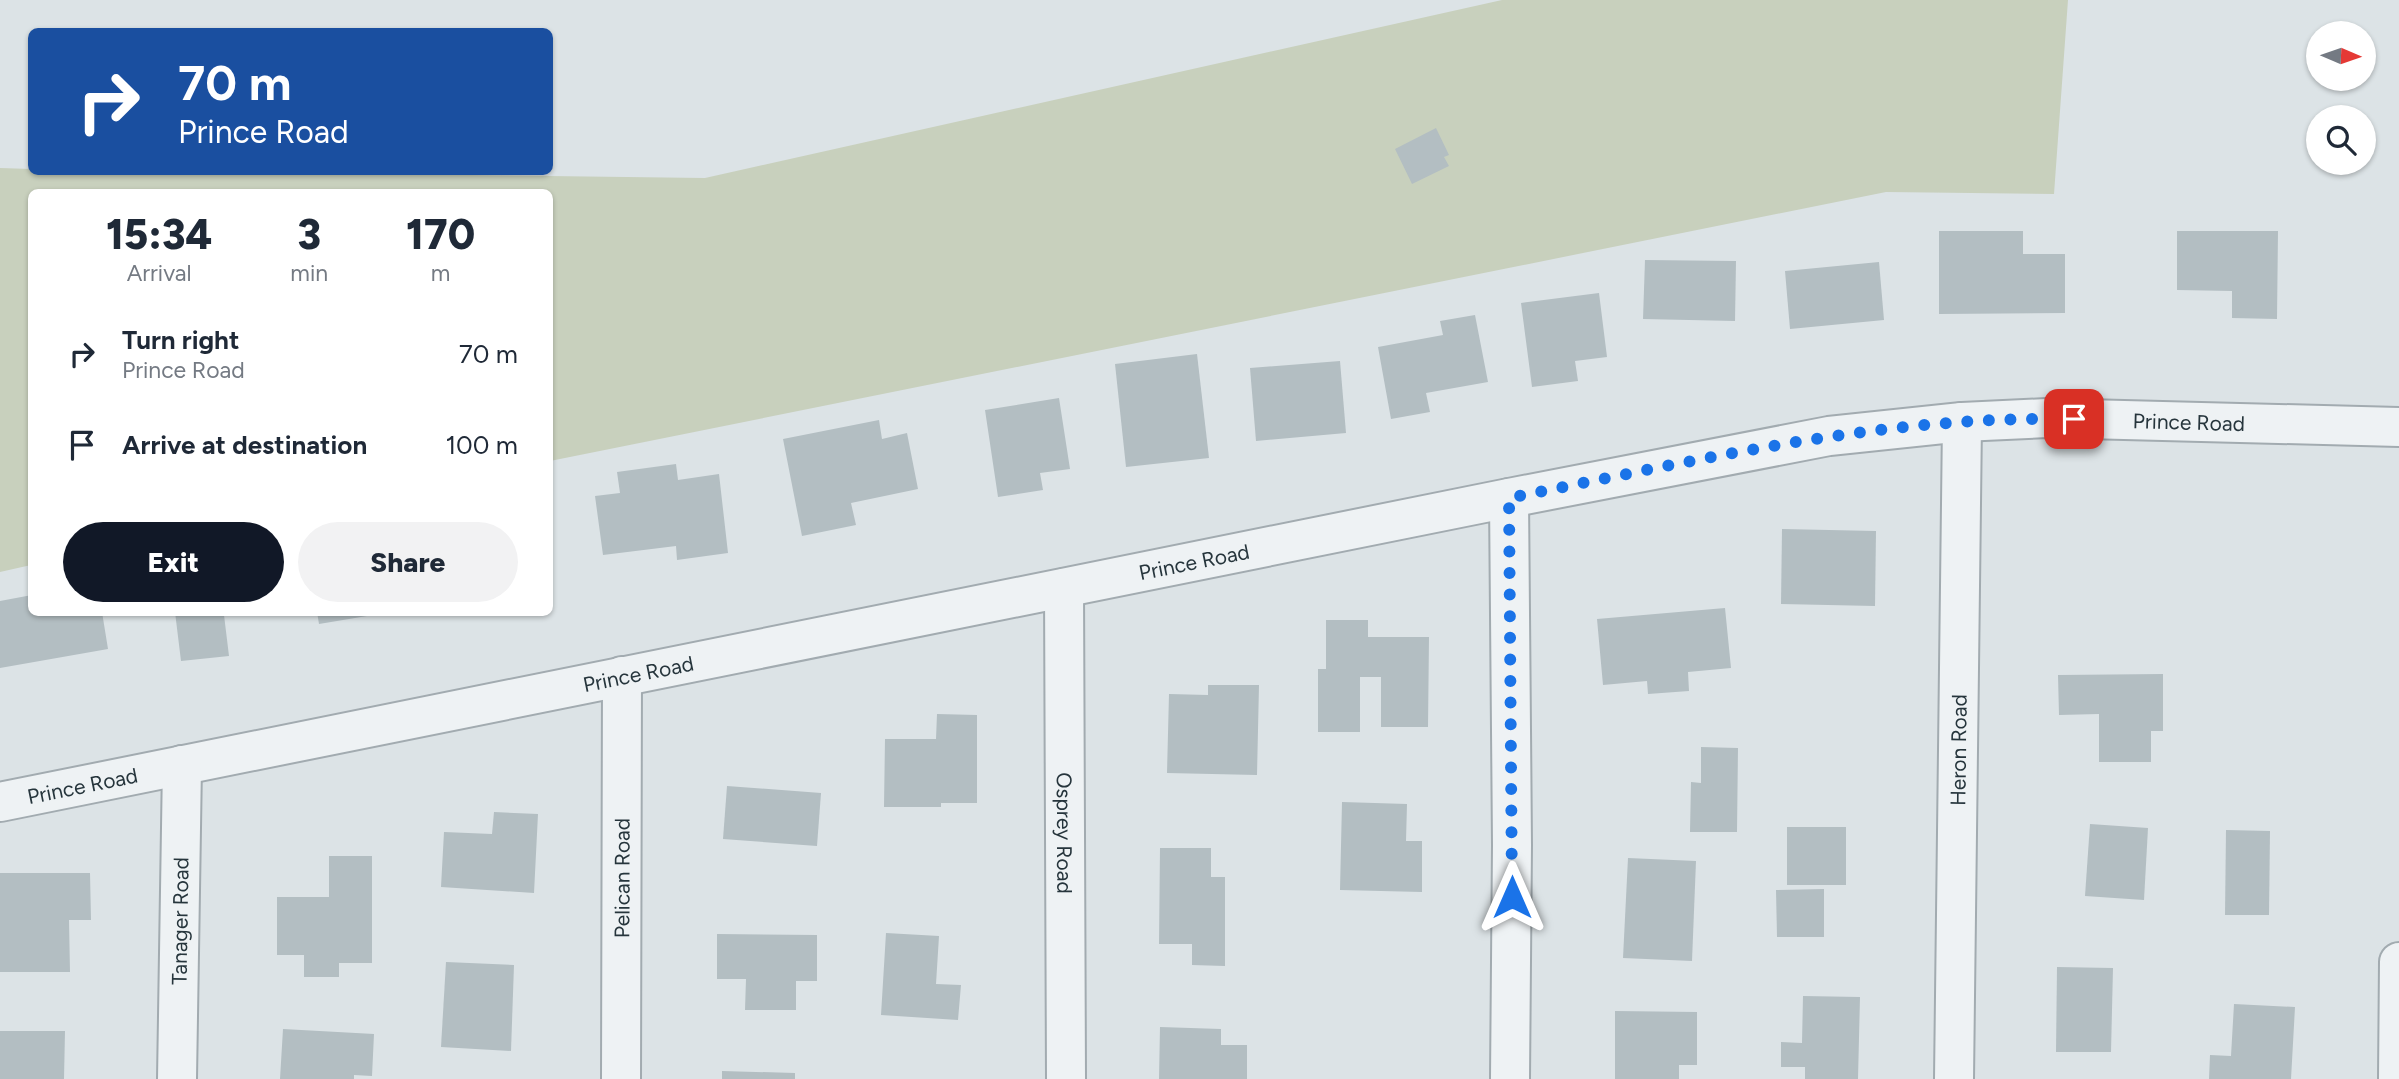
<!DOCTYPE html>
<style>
body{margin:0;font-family:Figtree,sans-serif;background:#f2f2f3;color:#1f2937;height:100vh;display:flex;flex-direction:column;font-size:26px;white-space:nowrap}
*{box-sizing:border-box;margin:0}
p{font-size:23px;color:#747a83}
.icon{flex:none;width:38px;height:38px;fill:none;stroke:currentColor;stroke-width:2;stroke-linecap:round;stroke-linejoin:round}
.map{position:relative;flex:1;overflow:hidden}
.details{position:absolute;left:28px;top:189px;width:525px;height:427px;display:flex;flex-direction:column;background:#fff;border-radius:10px;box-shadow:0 2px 5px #0004}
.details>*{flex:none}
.hud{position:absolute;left:28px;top:28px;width:525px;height:147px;border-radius:10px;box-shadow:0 2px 5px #0004;background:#1a4fa0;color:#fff;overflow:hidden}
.needle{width:46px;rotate:92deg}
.controls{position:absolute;left:2306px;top:21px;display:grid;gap:14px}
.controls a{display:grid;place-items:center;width:70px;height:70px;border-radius:50%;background:#fff;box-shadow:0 2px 5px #0004;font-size:35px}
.pin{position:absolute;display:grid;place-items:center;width:60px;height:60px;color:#fff;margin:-30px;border-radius:14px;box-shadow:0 4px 10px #0006}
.me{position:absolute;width:77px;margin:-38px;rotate:0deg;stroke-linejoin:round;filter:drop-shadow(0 0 5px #0008)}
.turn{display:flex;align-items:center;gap:24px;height:147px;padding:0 35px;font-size:32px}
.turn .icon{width:91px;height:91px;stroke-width:2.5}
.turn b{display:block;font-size:49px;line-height:60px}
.eta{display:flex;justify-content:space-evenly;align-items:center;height:119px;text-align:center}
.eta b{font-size:42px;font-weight:800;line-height:49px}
.button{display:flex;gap:14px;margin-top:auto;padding:14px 35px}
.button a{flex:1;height:80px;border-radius:42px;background:#111827;color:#fff;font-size:28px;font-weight:800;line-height:80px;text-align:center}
.button a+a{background:#f2f2f3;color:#1f2937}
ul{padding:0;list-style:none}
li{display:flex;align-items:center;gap:21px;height:91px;padding:0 35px}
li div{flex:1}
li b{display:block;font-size:26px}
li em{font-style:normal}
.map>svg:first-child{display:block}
</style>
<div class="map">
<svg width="2399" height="1079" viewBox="0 0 2399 1079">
<rect width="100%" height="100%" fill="#dce3e6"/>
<!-- green -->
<polygon fill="#c8d0bd" points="1502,0 2068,0 2054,194 1886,192 550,461 550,192 32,192 31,565 0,572 0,168 31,169 32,172 233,172 705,178"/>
<!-- building -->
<g fill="#b3bec2">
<polygon points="1436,128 1449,155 1444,157 1449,166 1412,184 1395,149"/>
<polygon points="1939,231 2023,231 2023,254 2065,254 2065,313 1939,314"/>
<polygon points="2177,231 2278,231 2277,319 2232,318 2232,291 2177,290"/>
<polygon points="1645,260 1736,261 1735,321 1643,319"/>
<polygon points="1879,262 1884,320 1790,329 1785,271"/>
<polygon points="1599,293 1607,357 1575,361 1578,381 1532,387 1521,303"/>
<polygon points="1475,315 1488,382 1426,393 1430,412 1391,419 1378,347 1443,335 1440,321"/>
<polygon points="1197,354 1209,458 1126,467 1115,364"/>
<polygon points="1340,361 1346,433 1256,441 1250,368"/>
<polygon points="1059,398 1070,469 1040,473 1043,490 998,497 985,410"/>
<polygon points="879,420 882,439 907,433 918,489 851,503 856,525 802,536 783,439"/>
<polygon points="676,464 678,480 719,474 728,553 677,560 676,546 603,555 595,496 620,493 617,472"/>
<polygon points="1782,529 1876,531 1875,606 1781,604"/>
<polygon points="32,595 32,612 102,612 108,649 0,668 0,601"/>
<polygon points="1725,608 1731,668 1688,672 1689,691 1648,694 1647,681 1603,685 1597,619"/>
<polygon points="175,612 232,612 224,615 229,656 181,661"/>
<polygon points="317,612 379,612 379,614 319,624"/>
<polygon points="1326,620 1368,620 1368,637 1429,637 1428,727 1381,727 1381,677 1360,677 1360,732 1318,732 1318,669 1326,669"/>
<polygon points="2163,674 2163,731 2151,731 2151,762 2099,762 2099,714 2059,715 2058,675"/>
<polygon points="1208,685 1259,685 1257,775 1167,773 1169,694 1208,695"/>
<polygon points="937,714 977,715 977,803 941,803 941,807 884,807 885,739 936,739"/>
<polygon points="1701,747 1738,748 1737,832 1690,832 1691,782 1701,783"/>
<polygon points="727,786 821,793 817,846 723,839"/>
<polygon points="1342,802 1407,804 1406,841 1422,841 1422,892 1340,890"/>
<polygon points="494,812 538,814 534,893 441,887 444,832 492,834"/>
<polygon points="2090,824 2148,828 2144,900 2085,896"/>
<rect x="1787" y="827" width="59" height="58"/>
<polygon points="2226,830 2270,831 2269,915 2225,915"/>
<polygon points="1160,848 1211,848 1211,877 1225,877 1225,966 1192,965 1192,944 1159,944"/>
<polygon points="329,856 372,856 372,963 339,963 339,977 304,977 304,955 277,955 277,897 329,897"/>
<polygon points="1628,858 1696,861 1692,961 1623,958"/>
<polygon points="0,873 90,873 91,920 69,920 70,972 0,972"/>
<polygon points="1824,889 1824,937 1777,937 1776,890"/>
<polygon points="886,933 939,936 936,984 961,985 958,1020 881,1015"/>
<polygon points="717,934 817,935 817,981 796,981 796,1010 745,1010 746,979 717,979"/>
<polygon points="446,962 514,965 511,1051 441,1047"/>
<polygon points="2057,967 2113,968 2111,1052 2056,1052"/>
<polygon points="1803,996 1860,997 1858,1079 1805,1079 1805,1067 1781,1067 1781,1042 1802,1043"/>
<polygon points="2234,1004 2295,1007 2291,1079 2209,1079 2210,1055 2231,1056"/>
<polygon points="1615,1011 1697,1012 1697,1065 1679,1065 1679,1079 1615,1079"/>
<polygon points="1160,1027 1221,1029 1221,1045 1247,1045 1247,1079 1159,1079"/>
<polygon points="283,1029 374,1034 372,1076 354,1075 354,1079 280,1079"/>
<polygon points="0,1031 65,1031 64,1079 0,1079"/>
<polygon points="722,1071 795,1073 795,1079 722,1079"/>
</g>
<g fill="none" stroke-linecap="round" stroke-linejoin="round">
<defs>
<g id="minor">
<polyline points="1509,498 1512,845 1510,1079"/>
<path id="s1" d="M1064 588 1066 1079"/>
<path id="s2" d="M0 802 1509 498 1829 436 1962 422 2047 418 2399 427"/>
<path id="s3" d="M177 1079 182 765"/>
<path id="s4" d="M621 1079 622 676"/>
<path id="s5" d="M1954 1079 1962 422"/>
<polyline points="2398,1079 2399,962"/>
</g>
</defs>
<!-- minor casing -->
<use href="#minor" stroke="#a2abb0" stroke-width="42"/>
<!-- minor -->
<use href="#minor" stroke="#eef2f4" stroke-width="38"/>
</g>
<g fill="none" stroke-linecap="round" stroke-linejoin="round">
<!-- route -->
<path stroke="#1a73e8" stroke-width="12" stroke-dasharray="0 21.6" d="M1512 897 1509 498C1695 461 1883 415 2074 419"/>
</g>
<g text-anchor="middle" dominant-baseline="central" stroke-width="5" stroke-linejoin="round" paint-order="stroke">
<!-- street labels -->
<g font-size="21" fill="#26353c" stroke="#ebf1f4">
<text stroke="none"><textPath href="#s2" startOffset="2226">Prince Road</textPath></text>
<text stroke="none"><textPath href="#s2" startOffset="1218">Prince Road</textPath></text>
<text stroke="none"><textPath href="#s2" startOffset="651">Prince Road</textPath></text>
<text stroke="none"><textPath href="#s5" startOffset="329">Heron Road</textPath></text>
<text stroke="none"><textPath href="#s2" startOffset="84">Prince Road</textPath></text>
<text stroke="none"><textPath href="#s1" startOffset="245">Osprey Road</textPath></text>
<text stroke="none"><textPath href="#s4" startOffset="201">Pelican Road</textPath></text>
<text stroke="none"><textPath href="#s3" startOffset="158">Tanager Road</textPath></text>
</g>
</g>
</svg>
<div class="controls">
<a><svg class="needle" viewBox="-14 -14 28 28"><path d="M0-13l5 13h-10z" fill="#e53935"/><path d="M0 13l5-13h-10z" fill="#747a83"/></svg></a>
<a><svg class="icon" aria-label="search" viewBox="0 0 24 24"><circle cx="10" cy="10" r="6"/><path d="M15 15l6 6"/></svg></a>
</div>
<div class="pin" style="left:2074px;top:419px;background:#d93025"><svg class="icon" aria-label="arrive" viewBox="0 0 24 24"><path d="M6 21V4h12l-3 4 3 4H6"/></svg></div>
<svg class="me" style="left:1512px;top:897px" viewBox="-20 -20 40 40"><path d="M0-17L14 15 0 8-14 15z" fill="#1a73e8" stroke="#fff" stroke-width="4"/></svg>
<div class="hud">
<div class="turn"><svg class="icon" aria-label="right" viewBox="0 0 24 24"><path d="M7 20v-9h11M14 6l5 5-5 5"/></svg><div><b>70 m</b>Prince Road</div></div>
</div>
<section class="details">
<div class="eta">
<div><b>15:34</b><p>Arrival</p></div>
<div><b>3</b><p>min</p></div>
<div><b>170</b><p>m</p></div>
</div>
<ul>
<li><svg class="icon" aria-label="right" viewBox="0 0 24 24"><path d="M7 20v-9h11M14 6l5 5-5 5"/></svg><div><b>Turn right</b><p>Prince Road</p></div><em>70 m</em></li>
<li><svg class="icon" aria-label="arrive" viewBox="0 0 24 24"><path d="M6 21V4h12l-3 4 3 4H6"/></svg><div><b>Arrive at destination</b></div><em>100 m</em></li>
</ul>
<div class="button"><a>Exit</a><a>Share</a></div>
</section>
</div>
